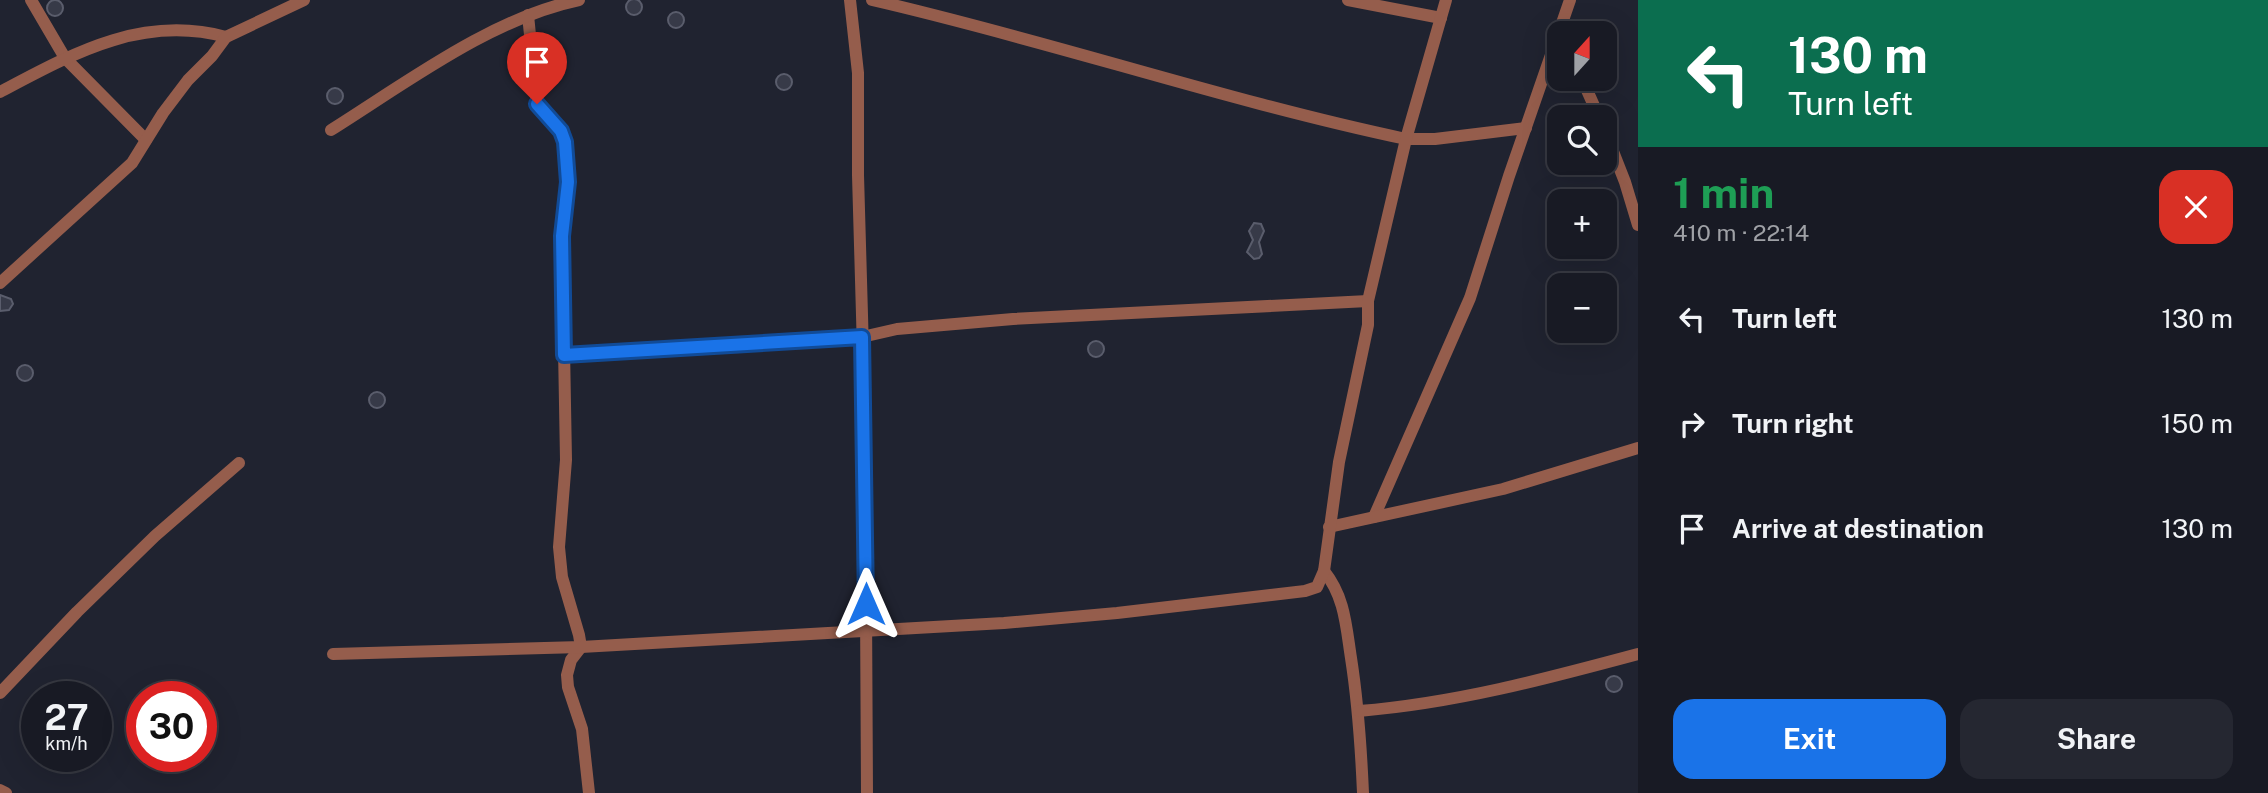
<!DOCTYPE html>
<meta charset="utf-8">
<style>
body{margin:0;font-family:"Public Sans",sans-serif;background:#252731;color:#f1f3f6;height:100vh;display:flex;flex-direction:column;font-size:26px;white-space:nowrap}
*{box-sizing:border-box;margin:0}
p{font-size:23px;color:#9fa1a6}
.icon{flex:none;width:38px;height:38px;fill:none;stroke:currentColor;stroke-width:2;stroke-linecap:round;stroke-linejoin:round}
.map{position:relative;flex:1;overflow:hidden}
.sheet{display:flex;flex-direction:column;background:#181a24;width:630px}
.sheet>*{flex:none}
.banner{background:#0b6e4f;color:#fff;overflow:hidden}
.needle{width:46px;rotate:21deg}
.fabs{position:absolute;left:1547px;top:21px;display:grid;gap:14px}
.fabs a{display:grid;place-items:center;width:70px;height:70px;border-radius:14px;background:#181a24;box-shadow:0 7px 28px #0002,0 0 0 2px #363841;font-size:35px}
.speed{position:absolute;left:21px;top:681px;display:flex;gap:14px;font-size:35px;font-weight:700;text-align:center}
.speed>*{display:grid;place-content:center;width:91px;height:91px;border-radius:50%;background:#181a24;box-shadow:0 7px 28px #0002,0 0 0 2px #363841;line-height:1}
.speed small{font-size:18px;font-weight:400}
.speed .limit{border:10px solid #d22;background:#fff;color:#111}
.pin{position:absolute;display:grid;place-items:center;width:60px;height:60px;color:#fff;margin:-72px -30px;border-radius:50% 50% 50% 0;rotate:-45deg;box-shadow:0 0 7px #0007}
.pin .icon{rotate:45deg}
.me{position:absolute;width:77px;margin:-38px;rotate:0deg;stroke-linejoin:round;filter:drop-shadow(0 0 5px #0008)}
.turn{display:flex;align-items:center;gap:24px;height:147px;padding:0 35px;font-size:32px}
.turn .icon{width:91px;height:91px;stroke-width:2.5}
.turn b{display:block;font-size:49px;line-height:60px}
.round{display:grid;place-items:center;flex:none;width:74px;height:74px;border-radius:21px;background:#252731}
.summary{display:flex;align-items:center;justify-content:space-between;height:119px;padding:0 35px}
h1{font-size:42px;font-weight:700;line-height:52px;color:#1e9e55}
.cta{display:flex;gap:14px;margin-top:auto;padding:14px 35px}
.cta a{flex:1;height:80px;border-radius:21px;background:#1a73e8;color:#fff;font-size:28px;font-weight:700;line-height:80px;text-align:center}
.cta a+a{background:#252731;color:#f1f3f6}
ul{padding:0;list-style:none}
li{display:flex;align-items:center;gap:21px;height:105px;padding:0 35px}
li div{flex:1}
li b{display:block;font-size:26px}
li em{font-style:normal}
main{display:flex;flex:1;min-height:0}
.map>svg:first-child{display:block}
</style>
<main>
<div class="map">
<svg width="1638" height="793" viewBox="0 0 1638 793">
<rect width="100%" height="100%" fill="#202330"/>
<!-- building -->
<g fill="#373a48" stroke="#5a5d6c" stroke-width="2">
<circle cx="634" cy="7" r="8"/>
<circle cx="55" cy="8" r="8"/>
<circle cx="676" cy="20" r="8"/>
<circle cx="784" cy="82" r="8"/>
<circle cx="335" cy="96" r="8"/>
<polygon points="1254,223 1261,224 1264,231 1259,242 1262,254 1259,258 1254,259 1247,252 1253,240 1249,231"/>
<polygon points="0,295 11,299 13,304 9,310 0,311"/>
<circle cx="1096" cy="349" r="8"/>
<circle cx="25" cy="373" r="8"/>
<circle cx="377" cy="400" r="8"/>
<circle cx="1614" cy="684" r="8"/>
</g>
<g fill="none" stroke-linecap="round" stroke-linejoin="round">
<!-- minor -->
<g stroke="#955d4c" stroke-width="12">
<polyline points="31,0 65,58 146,140"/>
<polyline points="850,0 858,73 858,175 865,420 867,793"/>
<path d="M872 0C1051 41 1226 101 1406 139H1435L1526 128"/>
<polyline points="1348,0 1441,18"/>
<polyline points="528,15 537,104 561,132 565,142 568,182 562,236 566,460 559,547 562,577 579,635 581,647 571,660 567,675 568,687 582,729 589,793"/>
<polyline points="1582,79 1599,117"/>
<path d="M0 92C72 54 142 14 226 37"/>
<path d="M331 130C406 83 492 18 579 0"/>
<polyline points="1605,131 1625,182 1638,225"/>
<polyline points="0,283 132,163 163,113 188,80 212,56 226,37 304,0"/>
<polyline points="563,355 862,337 897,329 1013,319 1368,301"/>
<polyline points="1374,517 1470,298 1509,176 1570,0"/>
<polyline points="1329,527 1503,489 1638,448"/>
<path d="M1324 571C1345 597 1346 626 1351 658 1358 703 1361 747 1363 793"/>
<polyline points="333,654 581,647 1004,623 1117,613 1305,591 1317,587 1324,571 1339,462 1368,325 1368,301 1406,139 1446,0"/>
<polyline points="0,693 77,612 155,536 239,463"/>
<path d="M1359 711C1456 703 1545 679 1638 654"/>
<polyline points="0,790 6,793"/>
</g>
</g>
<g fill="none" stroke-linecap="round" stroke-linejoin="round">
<defs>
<polyline id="route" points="537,104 561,131 565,142 568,182 562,236 564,355 862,337 866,604"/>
</defs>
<!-- route casing -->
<use href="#route" stroke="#114b97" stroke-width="18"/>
<!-- route -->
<use href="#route" stroke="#1a73e8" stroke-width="12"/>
</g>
</svg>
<div class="fabs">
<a><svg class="needle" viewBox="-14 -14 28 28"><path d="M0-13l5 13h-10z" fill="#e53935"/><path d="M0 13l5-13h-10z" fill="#9fa1a6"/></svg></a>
<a><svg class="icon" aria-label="search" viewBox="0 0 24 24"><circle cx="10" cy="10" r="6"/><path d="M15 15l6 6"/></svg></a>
<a>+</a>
<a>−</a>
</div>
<div class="speed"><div>27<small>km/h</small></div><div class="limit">30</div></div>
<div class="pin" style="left:537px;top:104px;background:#d93025"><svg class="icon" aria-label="arrive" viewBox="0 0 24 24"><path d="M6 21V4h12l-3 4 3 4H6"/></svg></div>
<svg class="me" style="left:866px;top:604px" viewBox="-20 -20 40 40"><path d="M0-17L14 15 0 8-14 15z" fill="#1a73e8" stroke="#fff" stroke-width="4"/></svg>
</div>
<section class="sheet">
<div class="banner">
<div class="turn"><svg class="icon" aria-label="left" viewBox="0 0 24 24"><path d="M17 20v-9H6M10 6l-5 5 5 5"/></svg><div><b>130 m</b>Turn left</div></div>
</div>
<div class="summary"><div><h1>1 min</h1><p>410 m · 22:14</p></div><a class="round" style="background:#d93025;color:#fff"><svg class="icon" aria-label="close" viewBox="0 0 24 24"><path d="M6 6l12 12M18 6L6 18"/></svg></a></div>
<ul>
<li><svg class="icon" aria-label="left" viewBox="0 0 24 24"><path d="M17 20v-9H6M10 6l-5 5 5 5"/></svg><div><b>Turn left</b></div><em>130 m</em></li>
<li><svg class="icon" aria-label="right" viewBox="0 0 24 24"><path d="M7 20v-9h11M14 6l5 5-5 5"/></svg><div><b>Turn right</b></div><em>150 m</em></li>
<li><svg class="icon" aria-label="arrive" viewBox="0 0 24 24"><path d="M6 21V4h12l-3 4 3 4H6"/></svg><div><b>Arrive at destination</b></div><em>130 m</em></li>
</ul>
<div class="cta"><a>Exit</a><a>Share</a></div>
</section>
</main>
